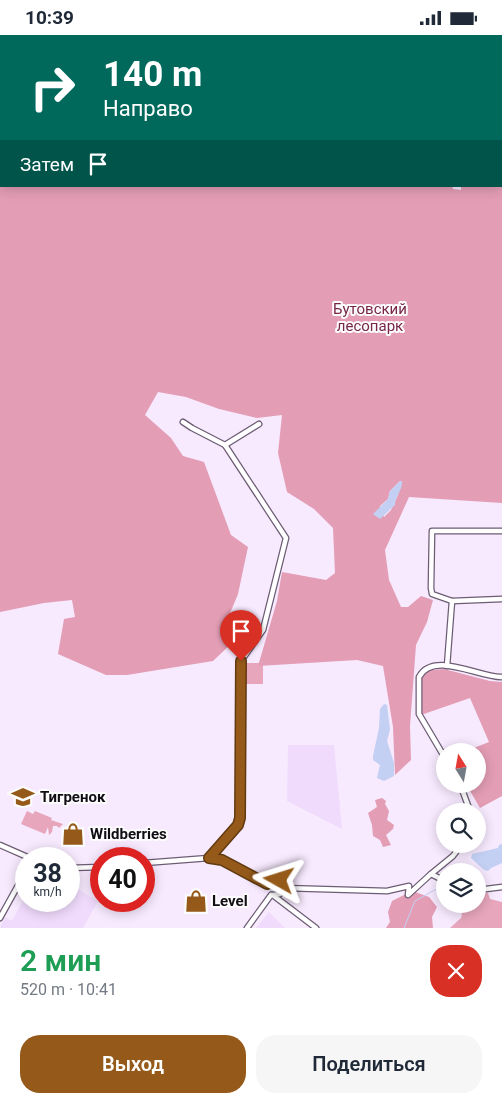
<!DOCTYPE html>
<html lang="ru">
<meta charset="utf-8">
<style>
body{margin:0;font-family:Roboto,sans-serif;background:#f6f6f7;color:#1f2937;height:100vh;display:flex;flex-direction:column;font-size:19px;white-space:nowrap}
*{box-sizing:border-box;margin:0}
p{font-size:16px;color:#747a83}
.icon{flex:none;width:28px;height:28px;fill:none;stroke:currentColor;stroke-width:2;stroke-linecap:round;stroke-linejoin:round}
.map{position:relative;height:893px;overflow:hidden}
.drawer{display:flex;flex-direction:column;background:#fff;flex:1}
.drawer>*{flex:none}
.banner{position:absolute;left:0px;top:0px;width:502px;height:152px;box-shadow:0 2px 12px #0003;background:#00695c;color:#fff;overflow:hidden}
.needle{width:32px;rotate:349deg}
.fabs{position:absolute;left:436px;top:708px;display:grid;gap:10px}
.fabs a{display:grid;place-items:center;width:50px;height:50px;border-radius:50%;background:#fff;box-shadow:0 2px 12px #0003;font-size:25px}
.speed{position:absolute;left:15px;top:812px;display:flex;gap:10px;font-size:25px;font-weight:700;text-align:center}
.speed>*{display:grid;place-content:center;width:65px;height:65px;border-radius:50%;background:#fff;box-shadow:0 2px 12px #0003;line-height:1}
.speed small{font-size:12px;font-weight:400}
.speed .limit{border:8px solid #d22;background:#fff;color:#111}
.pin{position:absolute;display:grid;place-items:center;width:42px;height:42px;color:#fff;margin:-51px -21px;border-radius:50% 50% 50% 0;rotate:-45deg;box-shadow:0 0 5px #0007}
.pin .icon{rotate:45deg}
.me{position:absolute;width:55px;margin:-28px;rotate:276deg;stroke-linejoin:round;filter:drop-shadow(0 0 4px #0008)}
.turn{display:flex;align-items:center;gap:18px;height:105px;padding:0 20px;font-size:22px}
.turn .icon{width:65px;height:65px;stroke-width:2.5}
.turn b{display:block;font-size:35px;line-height:42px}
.then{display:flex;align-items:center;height:48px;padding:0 20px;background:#0003;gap:10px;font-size:19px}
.round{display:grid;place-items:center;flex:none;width:52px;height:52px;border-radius:20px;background:#f6f6f7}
.head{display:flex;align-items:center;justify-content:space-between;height:85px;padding:0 20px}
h1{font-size:30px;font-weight:600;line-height:38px;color:#1e9e55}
.action{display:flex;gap:10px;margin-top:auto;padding:10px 20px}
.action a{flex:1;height:58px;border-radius:20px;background:#955a19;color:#fff;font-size:20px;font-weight:600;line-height:58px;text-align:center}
.action a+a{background:#f6f6f7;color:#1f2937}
.status{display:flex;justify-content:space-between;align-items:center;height:35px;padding:0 25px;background:#fff;direction:ltr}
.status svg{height:14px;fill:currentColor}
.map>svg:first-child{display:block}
</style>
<div class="status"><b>10:39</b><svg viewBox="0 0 49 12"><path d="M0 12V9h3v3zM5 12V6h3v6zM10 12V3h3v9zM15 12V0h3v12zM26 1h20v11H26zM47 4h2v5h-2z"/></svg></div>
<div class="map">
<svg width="502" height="893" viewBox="0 0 502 893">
<rect width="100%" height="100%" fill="#f7e9fe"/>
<!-- built -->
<g fill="#f1dbfd">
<polygon points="288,710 334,710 342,794 287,766"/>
<polygon points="69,849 98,866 83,893 0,893 5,882 12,886 26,860 26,866 69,866"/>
<polygon points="269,877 285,893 256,893"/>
</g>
<!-- green -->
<g fill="#e7a6bc">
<polygon points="244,628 263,628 263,649 243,649"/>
<polygon points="27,776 33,779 35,776 52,783 51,785 63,789 59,793 57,791 53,791 52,797 49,800 48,792 45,799 21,789"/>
<path d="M484 857 488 858 490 864 502 867V893H450L461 883C464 877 458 874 463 869H478V859Z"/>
</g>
<!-- forest -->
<g fill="#e39db4" fill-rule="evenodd">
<path d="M0 0H502V468L409 462 385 515 389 545 401 572H408L421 561 433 565 427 587 416 610 410 691 411 725 395 740 393 692 383 631 357 625 258 631 277 566 282 537 326 545 335 538 333 493 314 474 287 457 278 418 282 380 257 383 219 374 186 362 158 357 145 380 171 403 183 421 204 427 231 500 248 512 238 559 228 583 237 592 236 604 213 626 127 640H106L58 619 64 584 75 582 72 565 44 568 0 577ZM1 1H501V151H461V155L453 154 452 151H1ZM400 446 398 460 391 475 384 482 380 471 388 464 390 456Z"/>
<polygon points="444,634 490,646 502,647 502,761 480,773 466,749 478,749 478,716 466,716 489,707 470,663 421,680 422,640 428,635"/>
<polygon points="382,763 386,766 385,769 389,776 387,785 394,790 393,794 386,800 391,810 383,812 380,805 373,801 372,790 368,778 377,772 375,765"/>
<polygon points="415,857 429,862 437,872 432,882 433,893 386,893 390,887 388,877 392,866 408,858"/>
</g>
<!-- water -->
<g fill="#c3d0f4">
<path d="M400 446H402C403 455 395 461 395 470L380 484 373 479 388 464 390 456Z"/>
<polygon points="384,669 387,670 390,694 387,706 394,728 394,741 384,746 377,743 380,730 373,725 373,721 379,693 380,674"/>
<polygon points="502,809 502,828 491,833 488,836 484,835 471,823 472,819 498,813 499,810"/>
</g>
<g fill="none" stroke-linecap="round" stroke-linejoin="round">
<!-- stream -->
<polyline stroke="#c3d0f4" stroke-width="1" points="404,893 415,866 442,851"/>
<defs>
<g id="minor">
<polyline points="183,387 192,393 225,410 286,503 263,595 241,626 240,783 238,790 209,823"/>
<polyline points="225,410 259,389"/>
<polyline points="502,496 432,496 431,553 432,559 452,566 502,564"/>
<polyline points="447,631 452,566"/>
<path d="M445 723 419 679V642C433 615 480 643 502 642"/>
<polyline points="460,749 470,776"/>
<polyline points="0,810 32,824"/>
<polyline points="144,828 209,823 222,825 267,849"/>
<polyline points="69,833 101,832"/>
<polyline points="431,839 453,821 462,809"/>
<polyline points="267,849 269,846 276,844 283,850 280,859 272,860"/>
<polyline points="283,853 387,856 409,851 408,860 431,839 445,846"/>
<polyline points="478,855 502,852"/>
<polyline points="274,861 316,893"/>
<polyline points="0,883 26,836"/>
<polyline points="247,893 271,860"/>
</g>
</defs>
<!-- minor casing -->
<use href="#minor" stroke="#6c5d74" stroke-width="7"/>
<!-- minor -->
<use href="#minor" stroke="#fff" stroke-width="4.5"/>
</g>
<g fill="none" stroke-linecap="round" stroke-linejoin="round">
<defs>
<polyline id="route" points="241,626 240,783 238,790 209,823 222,825 267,849 272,845 279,845"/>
</defs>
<!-- route casing -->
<use href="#route" stroke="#613a10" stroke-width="12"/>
<!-- route -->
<use href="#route" stroke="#955a19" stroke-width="9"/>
</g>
<!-- icons -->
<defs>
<symbol id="school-bare" viewBox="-9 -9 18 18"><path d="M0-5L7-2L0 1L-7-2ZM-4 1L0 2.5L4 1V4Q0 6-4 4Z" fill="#955a19" stroke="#fcfcfc" stroke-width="2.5" paint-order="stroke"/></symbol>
<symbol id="shop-bare" viewBox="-9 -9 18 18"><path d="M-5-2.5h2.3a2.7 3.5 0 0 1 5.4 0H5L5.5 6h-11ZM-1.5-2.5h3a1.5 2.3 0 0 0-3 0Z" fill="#955a19" stroke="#fcfcfc" stroke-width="2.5" paint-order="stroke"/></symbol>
</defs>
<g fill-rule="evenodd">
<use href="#school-bare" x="7" y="746" width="32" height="32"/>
<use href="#shop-bare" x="57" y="783" width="32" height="32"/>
<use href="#shop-bare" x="180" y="850" width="32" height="32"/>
</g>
<g text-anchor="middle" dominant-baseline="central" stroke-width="4" stroke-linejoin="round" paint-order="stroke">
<!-- park labels -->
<g font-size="15" fill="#772648" stroke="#fcfcfc">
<text x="370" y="274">Бутовский<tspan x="370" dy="17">лесопарк</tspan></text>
</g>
<!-- poi labels -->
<g font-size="15" font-weight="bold" fill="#120c15" stroke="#fcfcfc" text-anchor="start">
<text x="40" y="762">Тигренок</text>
<text x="90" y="799">Wildberries</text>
<text x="212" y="866">Level</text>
</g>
</g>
</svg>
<div class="fabs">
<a><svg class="needle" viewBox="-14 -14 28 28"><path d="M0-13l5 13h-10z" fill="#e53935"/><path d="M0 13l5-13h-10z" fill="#747a83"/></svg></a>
<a><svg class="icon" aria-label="search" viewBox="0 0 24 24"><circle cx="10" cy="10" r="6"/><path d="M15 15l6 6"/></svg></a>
<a><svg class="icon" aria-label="layers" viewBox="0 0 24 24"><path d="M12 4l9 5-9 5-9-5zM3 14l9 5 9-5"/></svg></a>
</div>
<div class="speed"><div>38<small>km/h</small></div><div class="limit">40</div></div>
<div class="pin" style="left:241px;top:626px;background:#d93025"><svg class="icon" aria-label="arrive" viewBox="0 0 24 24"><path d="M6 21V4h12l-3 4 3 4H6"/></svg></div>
<svg class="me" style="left:279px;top:845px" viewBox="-20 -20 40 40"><path d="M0-17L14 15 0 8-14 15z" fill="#955a19" stroke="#fff" stroke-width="4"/></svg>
<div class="banner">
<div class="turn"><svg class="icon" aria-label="right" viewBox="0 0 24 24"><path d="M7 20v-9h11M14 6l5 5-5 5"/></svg><div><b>140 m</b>Направо</div></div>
<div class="then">Затем<svg class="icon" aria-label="arrive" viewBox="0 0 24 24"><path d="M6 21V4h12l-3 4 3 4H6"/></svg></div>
</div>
</div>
<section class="drawer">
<div class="head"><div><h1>2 мин</h1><p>520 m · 10:41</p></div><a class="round" style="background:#d93025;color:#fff"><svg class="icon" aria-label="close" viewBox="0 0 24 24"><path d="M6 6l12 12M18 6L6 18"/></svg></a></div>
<div class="action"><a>Выход</a><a>Поделиться</a></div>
</section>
